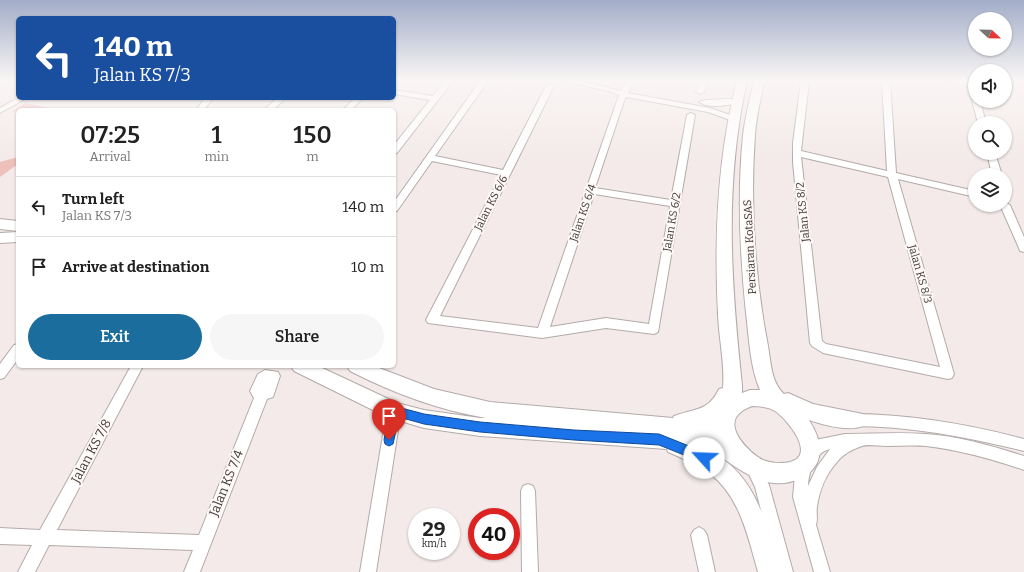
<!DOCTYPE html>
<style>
body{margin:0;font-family:Bitter,serif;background:#f6f6f6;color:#222;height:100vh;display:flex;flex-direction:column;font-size:15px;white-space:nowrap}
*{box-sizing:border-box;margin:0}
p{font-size:13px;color:#767676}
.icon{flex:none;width:22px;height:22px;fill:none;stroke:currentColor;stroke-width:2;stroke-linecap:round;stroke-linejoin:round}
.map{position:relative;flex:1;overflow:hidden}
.sheet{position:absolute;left:16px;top:108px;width:380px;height:260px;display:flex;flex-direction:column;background:#fff;border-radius:6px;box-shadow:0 1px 3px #0004}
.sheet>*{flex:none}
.top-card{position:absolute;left:16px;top:16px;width:380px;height:84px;border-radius:6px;box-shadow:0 1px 3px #0004;background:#1a4fa0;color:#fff;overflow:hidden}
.needle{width:26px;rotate:112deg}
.controls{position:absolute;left:968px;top:12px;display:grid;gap:8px}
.controls a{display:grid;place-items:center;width:44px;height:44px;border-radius:50%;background:#fff;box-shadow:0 1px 3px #0004;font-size:20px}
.speed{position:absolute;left:408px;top:508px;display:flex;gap:8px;font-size:20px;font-weight:700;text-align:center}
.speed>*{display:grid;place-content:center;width:52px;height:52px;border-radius:50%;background:#fff;box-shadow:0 1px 3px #0004;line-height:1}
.speed small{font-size:10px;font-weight:400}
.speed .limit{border:6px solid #d22;background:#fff;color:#111}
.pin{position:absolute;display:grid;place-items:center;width:34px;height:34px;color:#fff;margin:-41px -17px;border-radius:50% 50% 50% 0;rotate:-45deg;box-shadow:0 0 4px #0007}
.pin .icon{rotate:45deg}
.me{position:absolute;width:44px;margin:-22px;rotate:295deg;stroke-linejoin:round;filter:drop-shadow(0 0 3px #0008)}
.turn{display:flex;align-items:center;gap:14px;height:84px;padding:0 12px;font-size:18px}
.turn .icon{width:52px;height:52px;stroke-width:2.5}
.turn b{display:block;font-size:28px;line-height:34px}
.eta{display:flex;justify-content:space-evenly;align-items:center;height:68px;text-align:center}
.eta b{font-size:24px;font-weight:600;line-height:28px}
.primary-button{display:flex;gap:8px;margin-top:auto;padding:8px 12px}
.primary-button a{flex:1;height:46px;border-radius:24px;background:#1b6d9e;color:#fff;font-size:16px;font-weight:600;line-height:46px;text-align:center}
.primary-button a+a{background:#f6f6f6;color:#222}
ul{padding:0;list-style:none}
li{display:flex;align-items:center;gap:12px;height:60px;padding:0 12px;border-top:1px solid #e0e0e0}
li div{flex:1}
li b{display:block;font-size:15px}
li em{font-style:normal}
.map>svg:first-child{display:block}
</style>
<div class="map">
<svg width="1024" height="572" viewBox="0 0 1024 572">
<rect width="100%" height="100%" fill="#f3eae9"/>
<!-- green -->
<g fill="#edc0bb">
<polygon points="25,103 49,108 45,110 18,110 18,111 12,112"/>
<polygon points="18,157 18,164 0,177 0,162"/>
</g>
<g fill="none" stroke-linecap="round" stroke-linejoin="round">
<defs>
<g id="street">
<polygon points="445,81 453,81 397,153 394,154 394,145 430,100 394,94 394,90 433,96"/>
<path d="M480 81H488L435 156 503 170 546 86 550 84 554 86 440 316 538 328 619 95 612 92 565 81H581L621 91 626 81H634L628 93 710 108 736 117 737 119 733 121 708 112 626 97 624 101 595 188 671 200 687 115 691 113 695 115 658 332 654 334 606 328 542 338 428 323 426 320 501 175 432 161 397 211 394 212V202ZM594 194 670 206 649 324 606 318 550 327Z"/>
<polygon points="701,81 709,81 704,92 700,94 696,92"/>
<path d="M801 81H809L801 151 887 171 882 81H890L896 173 975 191V197L898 179 954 374 952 378 948 379 823 353 812 346 810 343 793 162V143ZM801 157 888 177 940 367 826 344 822 341Z"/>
<polygon points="945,81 963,81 975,83 975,98 971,96 969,87"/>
<polygon points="18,98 27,98 0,113 0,108"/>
<polygon points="205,98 213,98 204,110 196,110"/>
<polygon points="277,98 286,98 273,110 264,110"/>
<polygon points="355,98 363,98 351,110 343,110"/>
<path d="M736 99H739V103C728 105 708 109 699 102 703 99 729 99 736 99Z"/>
<polygon points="973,99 980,101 986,123 978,123 972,101"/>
<polygon points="987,153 995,153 1002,175 992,175"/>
<polygon points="1005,202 1010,205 1024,237 1024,252 1020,251 1019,248 1000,205 1005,205"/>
<polygon points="18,344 18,359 4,378 0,379 0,364 14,345"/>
<polygon points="131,366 143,366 57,530 199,535 254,398 250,391 258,374 265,370 278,372 280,376 273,397 267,399 200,572 184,572 193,550 49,545 35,572 18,572 32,545 0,544 0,528 40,530"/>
<polygon points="394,405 399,407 401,411 376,572 360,572 387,411 389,407"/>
<path d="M851 414C910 414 967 424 1024 439V451C967 437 910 426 851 426L846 424 844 420 846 416Z"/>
<path d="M845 434C871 434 899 432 925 434 959 436 992 446 1024 456V470C992 459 959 450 926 446 913 445 899 446 886 446 879 446 868 444 862 446 853 449 843 454 837 462 826 474 819 491 817 507 816 513 818 518 816 525L830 572H814L793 497 795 475 803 453 815 440ZM830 449 817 467 808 486C809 471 814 453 830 449Z"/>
<polygon points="753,461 758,463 769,485 793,572 777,572 755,487 746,468 748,463"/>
<polygon points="528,484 533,486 535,491 538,572 522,572 521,491 523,486"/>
<polygon points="699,527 704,530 707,535 715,572 699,572 691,535 694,530"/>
</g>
<g id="secondary">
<path d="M737 81H747C724 184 731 281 742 385V393L750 390H760C750 367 749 338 746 313 740 255 737 194 743 135 745 117 750 99 754 81H764C761 99 756 117 755 135 750 205 755 278 768 346 771 363 771 382 784 394L788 393 813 404 863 414 866 420 863 426C848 432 824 425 809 420 822 440 827 465 801 478 793 482 784 484 774 483 754 481 736 467 719 456H718C758 480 768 531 782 572H758C748 537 740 496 709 473 696 464 682 458 668 452L667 449 480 436 424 428 387 417 294 371 291 366H318L397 403 424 410 480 418H486C439 410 393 393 350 371L347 366H374L434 389 490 402 673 418 674 416C695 408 708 412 719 389L723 388C725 364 719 339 718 315 714 236 717 158 737 81ZM752 406C760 406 769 407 775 411 787 419 817 455 790 462 782 464 770 463 763 460 749 453 722 426 741 412 744 409 748 408 752 406Z"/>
<polygon points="0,219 18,221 18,231 0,229"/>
<polygon points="18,232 18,242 0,243 0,233"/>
</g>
</defs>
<!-- street casing -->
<use href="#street" stroke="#b3abaa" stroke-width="2"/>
<!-- secondary casing -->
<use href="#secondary" stroke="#b3abaa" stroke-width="2"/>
<!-- street -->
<use href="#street" fill="#fff" fill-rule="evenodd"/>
<!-- secondary -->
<use href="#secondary" fill="#fff" fill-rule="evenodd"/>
</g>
<!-- sky -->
<linearGradient id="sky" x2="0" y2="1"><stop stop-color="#a2adc9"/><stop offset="0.5" stop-color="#faf6f5"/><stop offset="1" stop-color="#faf6f5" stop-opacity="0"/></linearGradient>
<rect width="1024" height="161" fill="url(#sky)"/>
<!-- route -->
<polygon fill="#1a73e8" stroke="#114b97" points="394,406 424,414 480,422 574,430 659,434 709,454 710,458 709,461 704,463 659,445 574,440 480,432 424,424 399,417 393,444 389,446 385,444 384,440 389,411 391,408"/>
<g text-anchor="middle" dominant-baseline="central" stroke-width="4" stroke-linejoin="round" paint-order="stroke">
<!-- street labels -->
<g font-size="11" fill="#3e3b3a" stroke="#fff8f7">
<text transform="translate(491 203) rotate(-63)">Jalan KS 6/6</text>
<text transform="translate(803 212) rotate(-96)">Jalan KS 8/2</text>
<text transform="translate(583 213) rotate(-71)">Jalan KS 6/4</text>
<text transform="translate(672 222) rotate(-80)">Jalan KS 6/2</text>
<text transform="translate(750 247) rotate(-93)">Persiaran KotaSAS</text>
<text transform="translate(920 274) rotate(74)">Jalan KS 8/3</text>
</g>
<!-- near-street labels -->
<g font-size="13" fill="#3e3b3a" stroke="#fff8f7">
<text transform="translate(91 451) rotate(-62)">Jalan KS 7/8</text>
<text transform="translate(226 483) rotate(-68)">Jalan KS 7/4</text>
</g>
</g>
</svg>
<div class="controls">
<a><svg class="needle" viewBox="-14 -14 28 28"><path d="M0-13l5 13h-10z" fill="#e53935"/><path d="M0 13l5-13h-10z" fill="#767676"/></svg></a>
<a><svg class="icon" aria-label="sound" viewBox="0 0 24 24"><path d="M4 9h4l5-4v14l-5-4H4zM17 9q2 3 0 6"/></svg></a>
<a><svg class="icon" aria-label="search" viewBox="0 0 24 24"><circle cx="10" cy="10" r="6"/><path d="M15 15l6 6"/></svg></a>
<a><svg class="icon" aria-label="layers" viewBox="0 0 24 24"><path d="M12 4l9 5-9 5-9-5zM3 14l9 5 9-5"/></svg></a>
</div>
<div class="speed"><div>29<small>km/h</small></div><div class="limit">40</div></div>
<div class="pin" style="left:389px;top:440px;background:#d93025"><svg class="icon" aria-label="arrive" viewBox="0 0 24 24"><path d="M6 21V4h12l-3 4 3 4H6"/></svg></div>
<svg class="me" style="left:704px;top:458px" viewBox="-20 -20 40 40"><circle r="19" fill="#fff"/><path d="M0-13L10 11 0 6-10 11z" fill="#1a73e8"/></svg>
<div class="top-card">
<div class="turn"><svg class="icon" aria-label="left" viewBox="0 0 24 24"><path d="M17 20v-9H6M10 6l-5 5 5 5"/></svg><div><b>140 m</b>Jalan KS 7/3</div></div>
</div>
<section class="sheet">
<div class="eta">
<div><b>07:25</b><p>Arrival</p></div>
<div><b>1</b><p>min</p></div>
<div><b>150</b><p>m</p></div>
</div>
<ul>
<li><svg class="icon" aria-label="left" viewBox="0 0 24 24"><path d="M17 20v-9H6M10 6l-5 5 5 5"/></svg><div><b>Turn left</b><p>Jalan KS 7/3</p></div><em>140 m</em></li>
<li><svg class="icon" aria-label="arrive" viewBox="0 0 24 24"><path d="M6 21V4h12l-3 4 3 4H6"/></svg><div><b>Arrive at destination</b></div><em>10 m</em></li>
</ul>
<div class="primary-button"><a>Exit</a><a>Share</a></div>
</section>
</div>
